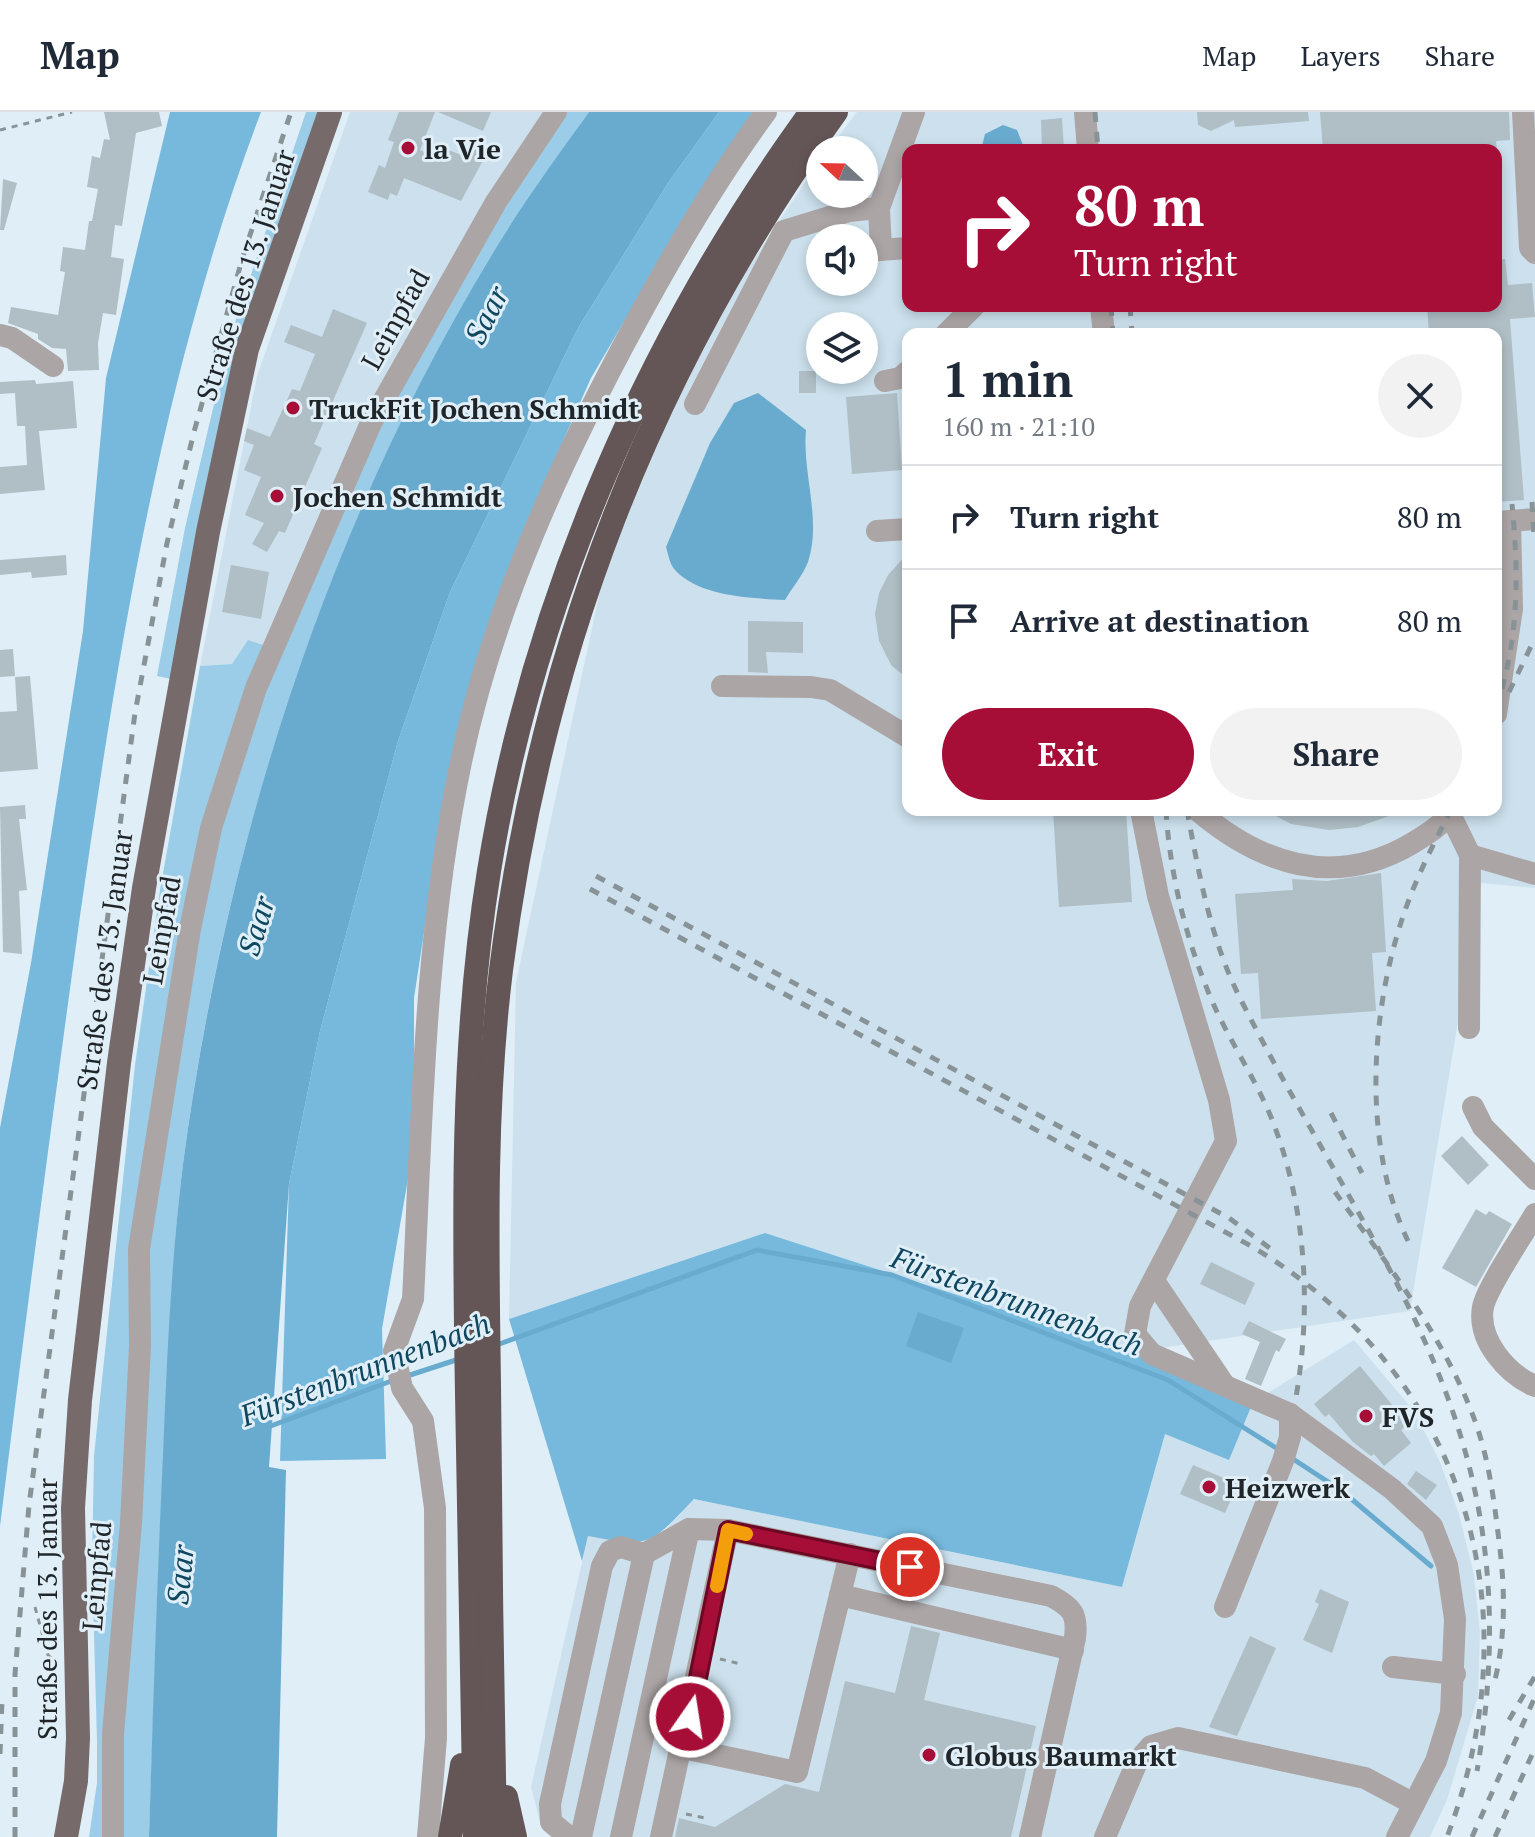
<!DOCTYPE html>
<meta charset="utf-8">
<style>
body{margin:0;font-family:"PT Serif",serif;background:#f2f2f3;color:#1f2937;height:100vh;display:flex;flex-direction:column;font-size:30px;white-space:nowrap}
*{box-sizing:border-box;margin:0}
p{font-size:26px;color:#747a83}
.icon{flex:none;width:44px;height:44px;fill:none;stroke:currentColor;stroke-width:2;stroke-linecap:round;stroke-linejoin:round}
.map{position:relative;flex:1;overflow:hidden}
.panel{position:absolute;left:902px;top:216px;width:600px;height:488px;display:flex;flex-direction:column;background:#fff;border-radius:16px;box-shadow:0 4px 12px #0003}
.panel>*{flex:none}
.hud{position:absolute;left:902px;top:32px;width:600px;height:168px;border-radius:16px;box-shadow:0 4px 12px #0003;background:#a60d37;color:#fff;overflow:hidden}
.needle{width:52px;rotate:292deg}
.fabs{position:absolute;left:806px;top:24px;display:grid;gap:16px}
.fabs a{display:grid;place-items:center;width:72px;height:72px;border-radius:50%;background:#fff;box-shadow:0 4px 12px #0003;font-size:40px}
.pin{position:absolute;display:grid;place-items:center;width:68px;height:68px;color:#fff;margin:-34px;border:4px solid #fff;border-radius:50%;box-shadow:0 2px 8px #0007}
.me{position:absolute;width:88px;margin:-44px;rotate:13deg;stroke-linejoin:round;filter:drop-shadow(0 0 6px #0008)}
.turn{display:flex;align-items:center;gap:28px;height:168px;padding:0 40px;font-size:36px}
.turn .icon{width:104px;height:104px;stroke-width:2.5}
.turn b{display:block;font-size:56px;line-height:68px}
.round{display:grid;place-items:center;flex:none;width:84px;height:84px;border-radius:42px;background:#f2f2f3}
.headline{display:flex;align-items:center;justify-content:space-between;height:136px;padding:0 40px}
h1{font-size:48px;font-weight:700;line-height:60px}
.cta{display:flex;gap:16px;margin-top:auto;padding:16px 40px}
.cta a{flex:1;height:92px;border-radius:48px;background:#a60d37;color:#fff;font-size:32px;font-weight:700;line-height:92px;text-align:center}
.cta a+a{background:#f2f2f3;color:#1f2937}
ul{padding:0;list-style:none}
li{display:flex;align-items:center;gap:24px;height:104px;padding:0 40px;border-top:2px solid #e0e1e3}
li div{flex:1}
li b{display:block;font-size:30px}
li em{font-style:normal}
header{display:flex;align-items:center;gap:48px;box-sizing:border-box;height:112px;padding:0 40px;background:#fff;border-bottom:2px solid #e0e1e3}
header strong{font-size:38px}
nav{display:flex;gap:44px;margin-inline-start:auto;font-size:28px}
.map>svg:first-child{display:block}
</style>
<header>
<strong>Map</strong>
<nav><a>Map</a><a>Layers</a><a>Share</a></nav>
</header>
<div class="map">
<svg width="1535" height="1725" viewBox="0 0 1535 1725">
<rect width="100%" height="100%" fill="#e0eff7"/>
<!-- built -->
<g fill="#cce1ed" fill-rule="evenodd">
<polygon points="350,0 546,0 489,85 396,244 362,309 263,533 240,543 232,552 200,554 257,264"/>
<path d="M857 0H1535V776L1481 771 1410 1199 1134 1240 765 1121 509 1207 516 870 604 460 662 322 723 194 807 67 820 49V82H864V38H828ZM908 38H1496V194H908ZM820 126H864V170H820ZM820 214H864V258H820ZM908 222H1496V698H908Z"/>
<polygon points="1354,1228 1414,1299 1440,1350 1459,1402 1474,1463 1480,1521 1478,1584 1447,1688 1430,1725 551,1725 542,1717 531,1675 588,1424 663,1420 694,1387 1122,1475 1165,1322 1253,1290"/>
</g>
<!-- green -->
<g fill="#9bcde8">
<polygon points="306,0 320,0 171,567 157,564 185,416 229,228"/>
<path d="M566 0H589C365 319 234 665 183 1052 172 1139 169 1227 165 1315 158 1452 154 1588 149 1725H89L97 1671V1629L92 1451 94 1344 135 953 160 778 200 554 232 552 248 528 263 533C358 352 453 170 566 0Z"/>
</g>
<!-- forest -->
<g fill="#76b9dd">
<path d="M170 0H261C163 258 119 532 80 804 52 1007 25 1210 0 1414V1016L31 851 83 519 106 266Z"/>
<polygon points="719,0 759,0 663,143 591,266 525,415 446,677 414,886 414,1032 382,1217 386,1347 280,1349 289,1072 320,919 398,629 450,480 578,216 668,71"/>
<path d="M765 1121 1134 1240 1253 1290 1229 1348 1165 1322 1122 1475 694 1387C650 1433 651 1436 588 1424L582 1449 509 1207Z"/>
</g>
<!-- water -->
<g fill="#69abce">
<path d="M589 0H719L668 71 578 216 450 480 398 629 320 919 289 1072 269 1355 286 1358 277 1725H149C153 1597 157 1470 163 1343 167 1245 171 1148 183 1052 226 728 329 406 501 128 528 84 559 42 589 0Z"/>
<polygon points="1003,13 1017,18 1025,38 981,38 985,22"/>
<path d="M758 281 806 318C802 361 822 408 808 450 803 463 792 476 785 488 751 486 700 485 675 458 670 453 668 442 666 435L710 331 734 291Z"/>
<polygon points="918,1200 964,1216 951,1251 906,1234"/>
</g>
<g fill="none" stroke-linecap="round" stroke-linejoin="round">
<!-- stream -->
<g stroke="#69abce" stroke-width="5">
<polyline points="494,1234 757,1138 892,1163 1168,1268 1281,1339"/>
<polyline points="407,1264 459,1247"/>
<polyline points="268,1315 394,1268"/>
<polyline points="1290,1345 1342,1379 1431,1454"/>
</g>
</g>
<!-- building -->
<g fill="#b0bec6">
<polygon points="104,0 159,0 162,14 136,21 122,114 115,113 111,145 124,147 116,203 103,201 98,231 99,258 68,259 66,237 52,236 38,227 38,222 8,211 11,195 58,203 65,160 60,159 63,135 85,138 89,109 92,109 98,77 87,75 92,44 100,46 104,27 110,28"/>
<polygon points="399,0 435,0 420,38 442,47 446,37 464,44 470,33 487,41 461,89 404,66 397,84 390,81 388,88 368,80 379,53 385,56 394,30 388,28"/>
<polygon points="438,0 491,0 483,19"/>
<polygon points="1197,0 1308,0 1309,9 1235,15 1234,8 1211,19 1198,13"/>
<polygon points="1320,0 1509,0 1510,28 1496,29 1497,38 1323,38"/>
<polygon points="1062,6 1064,38 1042,38 1041,8"/>
<polygon points="3,67 17,71 4,118 0,118"/>
<polygon points="1505,147 1508,173 1532,171 1535,205 1510,207 1524,388 1496,390 1496,222 1429,222 1427,194 1496,194 1496,148"/>
<polygon points="333,197 367,211 314,332 322,336 285,421 279,419 267,440 252,432 264,411 245,403 261,365 244,358 254,333 244,329 247,316 270,325 292,277 300,279 315,242 284,230 291,213 322,225"/>
<rect x="799" y="259" width="17" height="22"/>
<polygon points="35,268 36,272 73,269 77,316 39,319 45,378 0,382 0,355 27,353 25,314 17,314 15,281 0,282 0,270"/>
<polygon points="897,281 902,358 852,362 846,285"/>
<polygon points="908,441 908,567 891,553 879,529 875,502 879,481 888,463"/>
<polygon points="66,443 67,463 32,466 31,460 0,463 0,448"/>
<polygon points="231,453 269,460 261,507 222,500"/>
<polygon points="748,509 803,510 803,541 766,540 768,561 748,560"/>
<polygon points="13,537 15,564 0,565 0,538"/>
<polygon points="30,564 38,657 0,660 0,600 17,599 15,565"/>
<polygon points="25,693 26,707 19,707 27,778 19,779 22,842 3,840 0,695"/>
<polygon points="1053,698 1126,698 1132,790 1059,795"/>
<polygon points="1264,698 1400,698 1400,700 1358,715 1329,718 1291,712"/>
<polygon points="1381,761 1386,840 1372,841 1376,899 1261,907 1258,861 1241,862 1235,782 1293,778 1292,767 1327,769"/>
<polygon points="1462,1024 1489,1053 1468,1073 1441,1044"/>
<polygon points="1476,1097 1486,1103 1489,1099 1512,1112 1476,1175 1442,1156"/>
<polygon points="1211,1150 1255,1171 1245,1193 1200,1172"/>
<polygon points="1249,1209 1286,1227 1279,1240 1276,1238 1261,1274 1245,1267 1260,1230 1242,1222"/>
<polygon points="1360,1254 1408,1312 1401,1318 1411,1331 1384,1354 1374,1342 1371,1344 1353,1330 1329,1302 1325,1305 1314,1292"/>
<polygon points="1193,1353 1238,1372 1225,1401 1180,1382"/>
<polygon points="1416,1359 1437,1373 1426,1388 1407,1372"/>
<polygon points="1320,1477 1349,1490 1332,1541 1303,1528 1319,1492 1315,1490"/>
<polygon points="911,1514 940,1521 924,1588 1036,1614 1011,1725 675,1725 679,1706 715,1715 785,1672 819,1680 845,1569 895,1581"/>
<polygon points="1250,1524 1276,1536 1237,1624 1209,1615"/>
</g>
<g fill="none" stroke-linecap="round" stroke-linejoin="round">
<!-- path -->
<g stroke="#899499" stroke-width="3" stroke-dasharray="6 6" stroke-linecap="butt">
<polyline points="0,18 72,0"/>
<polyline points="35,1495 48,1543 57,1552"/>
<polyline points="720,1547 741,1552"/>
<polyline points="686,1702 705,1706"/>
</g>
<!-- minor -->
<g stroke="#aca5a5" stroke-width="22">
<polyline points="1085,0 1088,38"/>
<polyline points="1523,0 1530,136 1535,141"/>
<polyline points="881,138 879,96 914,0"/>
<polyline points="864,139 908,136"/>
<polyline points="1101,194 1104,222"/>
<polyline points="946,222 974,194"/>
<polyline points="0,223 12,226 53,254"/>
<polyline points="885,269 900,266 908,259"/>
<polyline points="695,292 784,119 849,99 879,96"/>
<polyline points="1496,410 1535,407"/>
<polyline points="877,419 908,417"/>
<polyline points="722,574 811,575 830,578 908,625"/>
<polyline points="1496,602 1512,497 1510,409"/>
<polyline points="1141,698 1158,784 1219,988 1226,1029 1140,1194 1135,1222 1152,1242 1290,1302 1392,1377 1432,1414 1447,1453 1455,1507 1451,1601 1436,1649 1397,1725"/>
<path d="M1197 698C1260 752 1334 777 1411 732 1426 723 1442 713 1454 698"/>
<polyline points="1450,702 1470,743 1469,916"/>
<polyline points="1470,743 1535,762"/>
<polyline points="1473,995 1483,1015 1535,1067"/>
<path d="M1535 1102C1523 1123 1487 1175 1483 1195 1477 1228 1507 1262 1535 1274"/>
<polyline points="1154,1169 1223,1271"/>
<polyline points="840,1483 1073,1538"/>
<polyline points="1225,1495 1283,1349 1290,1325 1290,1302"/>
<polyline points="1393,1555 1455,1562"/>
<polyline points="683,1636 797,1660 850,1442"/>
<polyline points="113,1725 113,1622 131,1411 140,1234 139,1137 190,817 211,716 256,576 371,311 496,90 556,0"/>
<path d="M428 1725 436 1626 435 1396 423 1309 402 1276 394 1239 413 1187C422 1008 424 826 461 650 493 496 561 348 636 210 675 138 717 66 766 0"/>
<path d="M569 1725 551 1710 550 1692 602 1454 610 1439 621 1435 644 1442 689 1417 728 1418 1051 1484C1072 1495 1078 1502 1075 1526L1030 1725"/>
<polyline points="581,1725 644,1442"/>
<polyline points="621,1725 689,1417"/>
<polyline points="661,1725 728,1418"/>
<polyline points="1105,1725 1137,1650 1151,1634 1178,1626 1365,1666 1414,1692"/>
</g>
<!-- major -->
<polyline stroke="#776a6a" stroke-width="24" points="66,1725 76,1669 78,1626 73,1396 80,1288 119,951 144,776 208,420 247,237 330,0"/>
<!-- highway -->
<g stroke="#645556" stroke-width="24">
<polyline points="506,1685 515,1725"/>
<polyline points="450,1725 462,1653"/>
<path d="M475 1725C472 1577 470 1430 467 1282 464 1108 461 931 489 759 533 486 649 223 811 0"/>
<path d="M495 1725C492 1574 490 1424 489 1273 487 1134 484 995 501 858 541 542 649 258 836 0"/>
</g>
<!-- rail -->
<g stroke="#889398" stroke-width="5" stroke-dasharray="10 10" stroke-linecap="butt">
<polyline points="1095,0 1098,38"/>
<polyline points="1111,194 1113,222"/>
<polyline points="1130,194 1132,222"/>
<polyline points="1532,390 1534,424"/>
<polyline points="1509,580 1535,526"/>
<path d="M1496 596C1519 528 1519 463 1512 392"/>
<path d="M1166 698C1170 767 1189 840 1218 902 1235 937 1256 969 1271 1005 1306 1092 1312 1193 1296 1285"/>
<path d="M1187 698C1199 763 1211 830 1242 890 1380 1162 1535 1317 1477 1659"/>
<polyline points="596,764 1229,1106 1271,1137"/>
<path d="M590 777 1251 1134C1465 1262 1535 1494 1447 1725"/>
<polyline points="1331,1001 1362,1061"/>
<path d="M1335 1080C1386 1150 1445 1226 1475 1309 1489 1348 1494 1388 1499 1429 1505 1476 1506 1521 1495 1568"/>
<path d="M1408 1129C1361 1030 1370 894 1407 793 1419 760 1435 729 1451 698"/>
<polyline points="1509,1608 1535,1564"/>
<polyline points="0,1642 2,1588"/>
<polyline points="15,1725 15,1562 29,1393 135,601 167,431 194,320 243,144 291,0"/>
<polyline points="1472,1725 1535,1585"/>
<polyline points="1495,1725 1535,1636"/>
</g>
</g>
<g fill="none" stroke-linecap="round" stroke-linejoin="round">
<defs>
<polyline id="route" points="690,1605 728,1418 910,1455"/>
</defs>
<!-- route casing -->
<use href="#route" stroke="#6c0824" stroke-width="20"/>
<!-- route -->
<use href="#route" stroke="#a60d37" stroke-width="14"/>
<!-- slow -->
<polyline stroke="#f59e0b" stroke-width="14" points="717,1474 728,1418 746,1422"/>
</g>
<!-- markers -->
<g fill="#a60d37" stroke="#e0eff7" stroke-width="3">
<circle cx="408" cy="36" r="8"/>
<circle cx="293" cy="296" r="8"/>
<circle cx="277" cy="384" r="8"/>
<circle cx="1366" cy="1304" r="8"/>
<circle cx="1209" cy="1375" r="8"/>
<circle cx="929" cy="1643" r="8"/>
</g>
<g text-anchor="middle" dominant-baseline="central" stroke-width="6" stroke-linejoin="round" paint-order="stroke">
<!-- poi labels -->
<g font-size="28" font-weight="bold" fill="#1f2528" stroke="#e0eff7" text-anchor="start">
<text x="424" y="36">la Vie</text>
<text x="309" y="296">TruckFit Jochen Schmidt</text>
<text x="293" y="384">Jochen Schmidt</text>
<text x="1382" y="1304">FVS</text>
<text x="1225" y="1375">Heizwerk</text>
<text x="945" y="1643">Globus Baumarkt</text>
</g>
<!-- street labels -->
<g font-size="28" fill="#1f2528" stroke="#e0eff7">
<text transform="translate(245 163) rotate(-72)">Straße des 13. Januar</text>
<text transform="translate(395 207) rotate(-61)">Leinpfad</text>
<text transform="translate(161 818) rotate(-80)">Leinpfad</text>
<text transform="translate(104 848) rotate(-82)">Straße des 13. Januar</text>
<text transform="translate(96 1464) rotate(-85)">Leinpfad</text>
<text transform="translate(46 1497) rotate(-90)">Straße des 13. Januar</text>
</g>
<!-- water labels -->
<g font-size="30" font-style="italic" fill="#104760" stroke="#e0eff7">
<text transform="translate(486 203) rotate(-63)">Saar</text>
<text transform="translate(256 814) rotate(-73)">Saar</text>
<text transform="translate(1017 1189) rotate(20)">Fürstenbrunnenbach</text>
<text transform="translate(365 1257) rotate(-21)">Fürstenbrunnenbach</text>
<text transform="translate(180 1463) rotate(-84)">Saar</text>
</g>
</g>
</svg>
<div class="fabs">
<a><svg class="needle" viewBox="-14 -14 28 28"><path d="M0-13l5 13h-10z" fill="#e53935"/><path d="M0 13l5-13h-10z" fill="#747a83"/></svg></a>
<a><svg class="icon" aria-label="sound" viewBox="0 0 24 24"><path d="M4 9h4l5-4v14l-5-4H4zM17 9q2 3 0 6"/></svg></a>
<a><svg class="icon" aria-label="layers" viewBox="0 0 24 24"><path d="M12 4l9 5-9 5-9-5zM3 14l9 5 9-5"/></svg></a>
</div>
<div class="pin" style="left:910px;top:1455px;background:#d93025"><svg class="icon" aria-label="arrive" viewBox="0 0 24 24"><path d="M6 21V4h12l-3 4 3 4H6"/></svg></div>
<svg class="me" style="left:690px;top:1605px" viewBox="-20 -20 40 40"><circle r="17" fill="#a60d37" stroke="#fff" stroke-width="3"/><path d="M0-11L8 9 0 5-8 9z" fill="#fff"/></svg>
<div class="hud">
<div class="turn"><svg class="icon" aria-label="right" viewBox="0 0 24 24"><path d="M7 20v-9h11M14 6l5 5-5 5"/></svg><div><b>80 m</b>Turn right</div></div>
</div>
<section class="panel">
<div class="headline"><div><h1>1 min</h1><p>160 m · 21:10</p></div><a class="round"><svg class="icon" aria-label="close" viewBox="0 0 24 24"><path d="M6 6l12 12M18 6L6 18"/></svg></a></div>
<ul>
<li><svg class="icon" aria-label="right" viewBox="0 0 24 24"><path d="M7 20v-9h11M14 6l5 5-5 5"/></svg><div><b>Turn right</b></div><em>80 m</em></li>
<li><svg class="icon" aria-label="arrive" viewBox="0 0 24 24"><path d="M6 21V4h12l-3 4 3 4H6"/></svg><div><b>Arrive at destination</b></div><em>80 m</em></li>
</ul>
<div class="cta"><a>Exit</a><a>Share</a></div>
</section>
</div>
